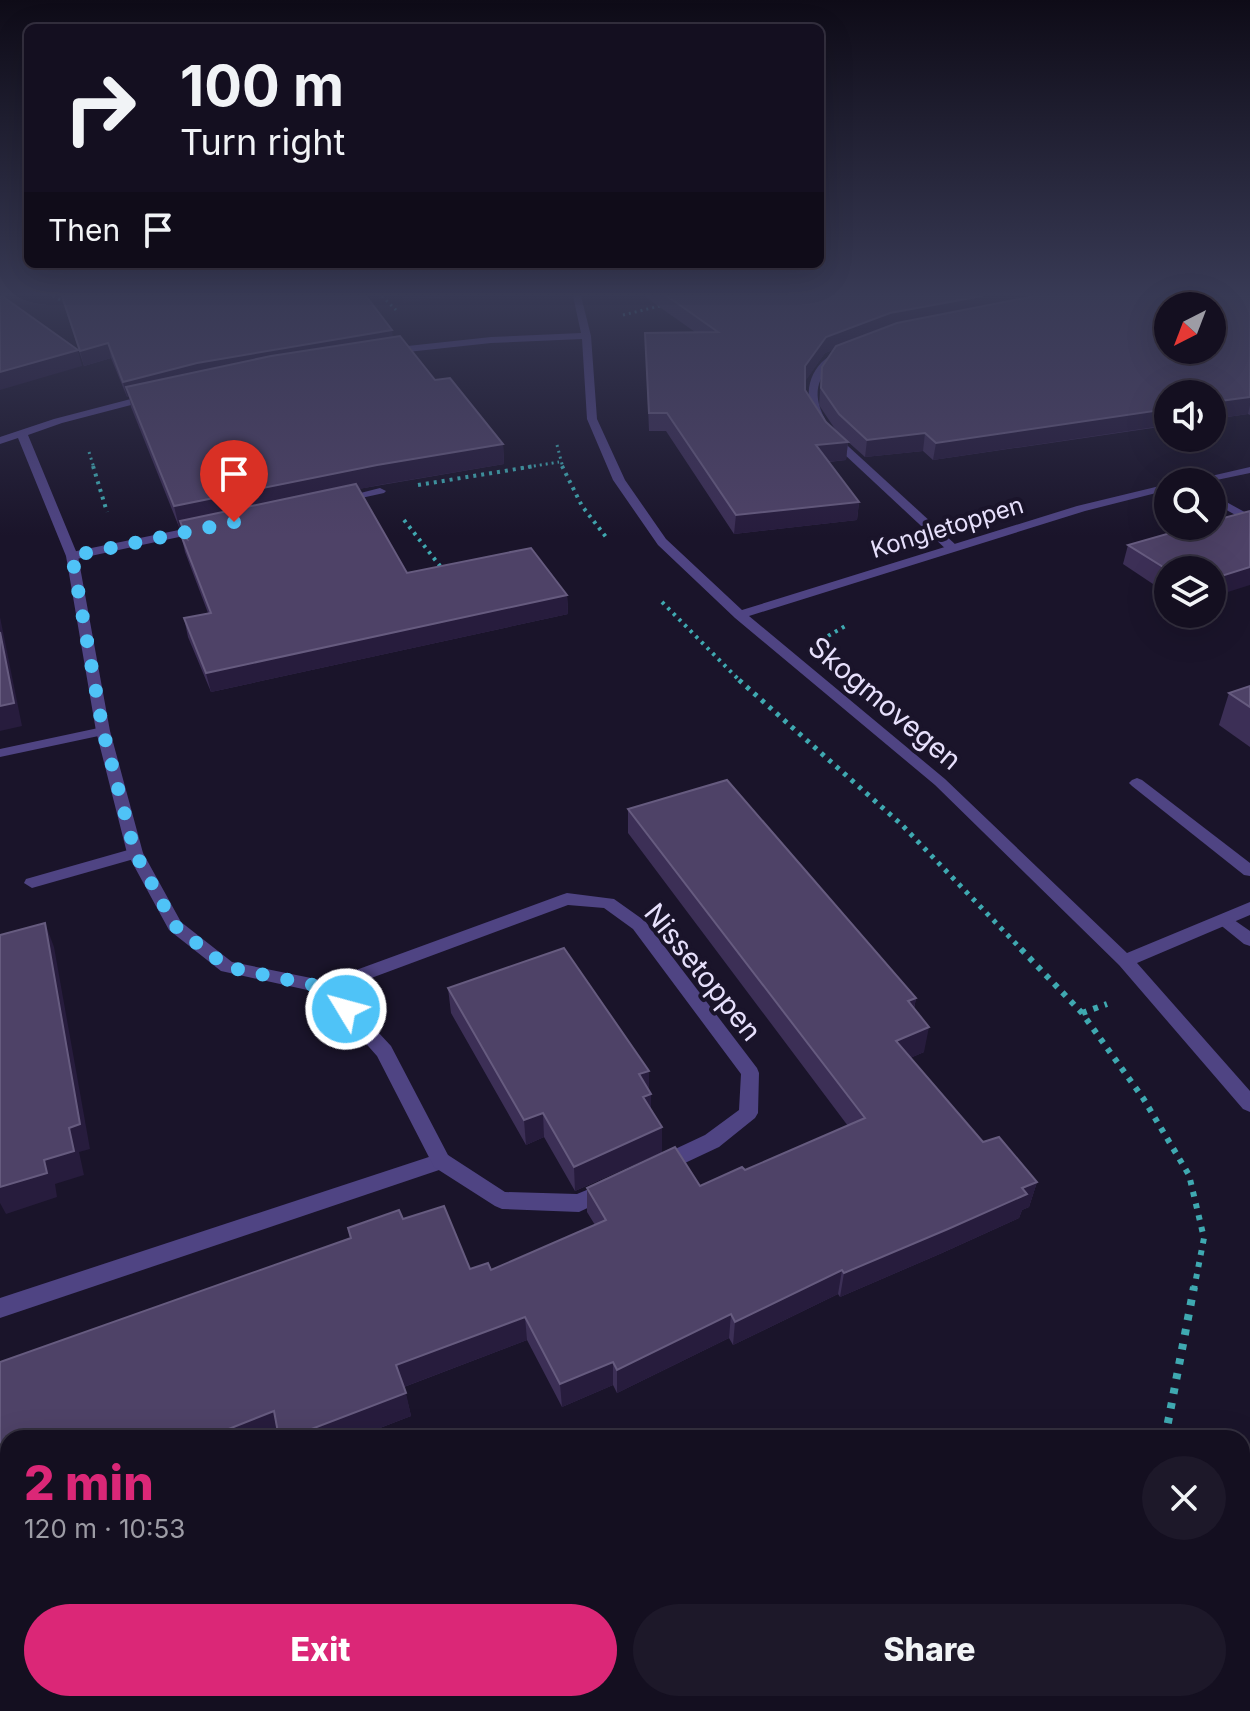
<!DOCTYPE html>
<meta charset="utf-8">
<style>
body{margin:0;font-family:Inter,sans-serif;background:#1d1829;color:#f1f3f6;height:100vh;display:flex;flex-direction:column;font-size:30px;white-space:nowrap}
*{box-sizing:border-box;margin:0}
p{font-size:26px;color:#9d9ca5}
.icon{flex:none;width:44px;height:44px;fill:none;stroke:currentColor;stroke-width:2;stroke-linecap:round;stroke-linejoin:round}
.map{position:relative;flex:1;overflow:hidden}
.panel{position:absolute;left:0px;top:1430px;width:1250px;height:282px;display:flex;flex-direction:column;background:#140f20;border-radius:24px 24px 0 0;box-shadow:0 8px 32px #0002,0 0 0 2px #332f3e}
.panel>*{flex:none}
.guide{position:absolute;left:24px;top:24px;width:800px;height:244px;border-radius:12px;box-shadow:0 8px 32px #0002,0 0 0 2px #332f3e;background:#140f20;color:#f1f3f6;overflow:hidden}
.needle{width:52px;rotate:222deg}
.fabs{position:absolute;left:1154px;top:292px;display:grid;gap:16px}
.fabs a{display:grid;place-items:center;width:72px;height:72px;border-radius:50%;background:#140f20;box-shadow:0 8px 32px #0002,0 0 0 2px #332f3e;font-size:40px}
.pin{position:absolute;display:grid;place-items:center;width:68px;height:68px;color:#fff;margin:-82px -34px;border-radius:50% 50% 50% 0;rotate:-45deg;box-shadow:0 0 8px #0007}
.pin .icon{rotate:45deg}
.me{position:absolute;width:88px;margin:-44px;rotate:307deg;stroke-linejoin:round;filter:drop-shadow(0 0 6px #0008)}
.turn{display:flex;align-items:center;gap:28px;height:168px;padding:0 24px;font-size:36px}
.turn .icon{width:104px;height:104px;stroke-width:2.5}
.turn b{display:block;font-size:56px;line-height:68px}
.then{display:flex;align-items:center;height:76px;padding:0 24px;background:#0003;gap:16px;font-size:30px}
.round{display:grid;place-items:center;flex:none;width:84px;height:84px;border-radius:42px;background:#1d1829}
.head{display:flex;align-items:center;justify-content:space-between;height:136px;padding:0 24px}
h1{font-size:48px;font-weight:800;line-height:60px;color:#db2777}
.primary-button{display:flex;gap:16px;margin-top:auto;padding:16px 24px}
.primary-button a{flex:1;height:92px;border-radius:48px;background:#db2777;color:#fff;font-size:32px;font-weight:800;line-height:92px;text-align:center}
.primary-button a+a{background:#1d1829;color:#f1f3f6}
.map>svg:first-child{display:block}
</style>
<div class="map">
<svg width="1250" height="1711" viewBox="0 0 1250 1711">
<rect width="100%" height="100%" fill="#1a142a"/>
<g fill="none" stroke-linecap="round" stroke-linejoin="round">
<!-- path-far4 -->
<g stroke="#3fa9b1" stroke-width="3" stroke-dasharray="2 4" stroke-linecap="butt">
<polyline points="53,296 68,304"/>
<polyline points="382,296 396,310"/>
<polyline points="623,315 664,305"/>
<polyline points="557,445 563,468"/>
<polyline points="89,452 94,468"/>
<polyline points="522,468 559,462"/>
</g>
<!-- path-far3 -->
<g stroke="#3fa9b1" stroke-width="4" stroke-dasharray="3 5" stroke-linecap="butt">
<polyline points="93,466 107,512"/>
<polyline points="562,466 582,506 606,537"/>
<polyline points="418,485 535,466"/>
<polyline points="404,520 440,566"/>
<polyline points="662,602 741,682"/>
<polyline points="828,636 847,625"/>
</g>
<!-- path-far2 -->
<polyline stroke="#3fa9b1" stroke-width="5" stroke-dasharray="4 6" stroke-linecap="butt" points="739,680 902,825 1023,951"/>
<!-- path-far1 -->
<g stroke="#3fa9b1" stroke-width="6" stroke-dasharray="5 7" stroke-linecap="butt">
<polyline points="1021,949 1082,1013 1143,1098 1189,1175 1204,1238 1194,1289"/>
<polyline points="1082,1013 1107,1004"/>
</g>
<!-- path -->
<g stroke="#3fa9b1" stroke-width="8" stroke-dasharray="6 9" stroke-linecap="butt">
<polyline points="1165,1438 1194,1287"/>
<polyline points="191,1711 244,1704"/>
</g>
<!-- service -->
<g fill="#4f4483" fill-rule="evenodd">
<path d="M834 353 842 355C819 374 810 390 825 419L820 422 816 421C802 395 808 368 834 353Z"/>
<polygon points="829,436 837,436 956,545 956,551 948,551 829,440"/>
<polygon points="380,488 386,491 384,493 343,502 337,499"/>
<polygon points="1212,494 1250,515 1250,523 1212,502"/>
<polygon points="203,525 209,529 207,531 72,560 66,556 72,552"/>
<polygon points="103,727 110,731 108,734 0,757 0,749"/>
<polygon points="1137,778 1142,780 1250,863 1250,876 1244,875 1132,786 1129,783 1132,780"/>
<polygon points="135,848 143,853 141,857 32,888 24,883 26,879"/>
<polygon points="1224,913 1250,931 1250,946 1244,944 1218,923 1216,919"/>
<polygon points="441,1153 448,1155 451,1161 448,1167 0,1318 0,1298"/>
</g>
<!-- minor -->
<g fill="#4f4483" fill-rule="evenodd">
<polygon points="573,296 581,296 591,336 597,419 625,480 666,539 742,610 1077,506 1168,484 1168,490 1085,511 749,616 945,779 1127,953 1250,902 1250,915 1137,963 1250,1091 1250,1112 1243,1109 1119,965 935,785 735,618 658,545 613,480 587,419 582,339 491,343 389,354 384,351 389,348 491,337 581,333"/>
<polygon points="150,394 154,395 154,399 62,423 28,435 78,556 110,731 143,853 181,922 232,962 326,981 561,895 567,893 614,899 645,921 757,1068 759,1073 758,1113 755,1118 719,1147 670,1170 663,1172 656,1170 653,1164 656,1158 705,1135 739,1110 741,1074 633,929 604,908 568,905 339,990 391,1046 448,1155 505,1192 577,1194 606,1182 613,1184 616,1190 613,1196 579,1212 502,1209 495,1206 434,1167 377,1056 321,993 221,971 169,930 127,853 96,731 66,556 18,438 0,444 0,437 54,419"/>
<polygon points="1250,467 1250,473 1207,482 1185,482"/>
</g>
</g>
<!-- wall -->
<g fill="#3c2f56">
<polygon points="61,296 366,296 393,337 435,380 503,444 504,464 358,489 407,573 567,595 568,614 211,692 188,637 184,618 208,613 185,552 181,535 184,536 181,526 179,527 131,407 129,397 127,397 111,358 84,366"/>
<polygon points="644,296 1250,296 1250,415 1248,414 933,460 923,451 865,457 837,432 819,405 822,367 833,350 825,353 805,381 805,390 826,422 848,442 846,460 829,462 859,502 857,520 734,534 666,431 649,431 645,333 695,332"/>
<polygon points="1128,545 1168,570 1168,594 1123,564"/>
<polygon points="1250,686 1250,747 1219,725 1229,693"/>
<polygon points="628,809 916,998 914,1009 924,1052 910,1058 983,1142 1037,1182 1029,1207 1022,1210 1019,1218 942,1253 840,1297 838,1294 733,1345 729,1338 617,1393 613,1385 562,1407 527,1340 404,1387 411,1416 354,1438 279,1438 279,1435 0,1545 0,1362 350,1238 348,1228 403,1219 470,1269 491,1270 595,1225 587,1212 587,1188 700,1186 745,1170 848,1126 628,833"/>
<polygon points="448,988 649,1071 649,1091 651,1094 651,1109 662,1152 575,1191 544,1137 526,1145 451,1013"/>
</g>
<!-- shaded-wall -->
<g fill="#271c3d">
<polygon points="402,296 452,296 403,303"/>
<polygon points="982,296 1062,296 888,329 825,353 804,383 805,366 826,337 890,313"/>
<polygon points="392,330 394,345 126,387 129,397 127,397 123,382 197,363"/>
<polygon points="108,343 111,358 84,366 80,351"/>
<polygon points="78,350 82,366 0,390 0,372"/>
<polygon points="1250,397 1250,405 1248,414 1212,419 1212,402"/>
<polygon points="1168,409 1168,425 933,460 936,443"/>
<polygon points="925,433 923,451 865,457 867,440"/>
<polygon points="848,442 846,460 815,463 816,445"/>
<polygon points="503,444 504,464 379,485 182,526 180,521 181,526 179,527 174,506 377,465"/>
<polygon points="859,502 857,520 734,534 736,515"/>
<polygon points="1250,567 1250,585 1212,597 1212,579"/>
<polygon points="567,595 568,614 211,692 206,673"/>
<polygon points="0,617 22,726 0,731"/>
<polygon points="45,923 54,947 90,1149 79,1152 84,1175 55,1184 57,1197 6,1214 0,1203 0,1187 44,1160 69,1128"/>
<polygon points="916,998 911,1023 908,1001"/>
<polygon points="929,1027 924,1052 892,1066 896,1041"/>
<polygon points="649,1071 649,1095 651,1094 651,1119 643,1122 639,1074"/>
<polygon points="543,1113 544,1137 526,1145 524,1120"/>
<polygon points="662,1127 662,1152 575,1191 574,1167"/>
<polygon points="1037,1182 1029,1207 1022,1210 1019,1218 942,1253 840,1297 844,1273"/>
<polygon points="842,1270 838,1294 733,1345 735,1322"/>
<polygon points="731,1314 729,1338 617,1393 617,1370"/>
<polygon points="525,1317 527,1340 401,1388 396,1365"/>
<polygon points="613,1362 613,1385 562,1407 560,1384"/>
<polygon points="406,1393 411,1416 354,1438 288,1438"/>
<polygon points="274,1411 282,1434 272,1438 206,1438"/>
<polygon points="8,1515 8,1542 0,1545 0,1518"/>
</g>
<!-- building -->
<g fill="#4e4267" stroke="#665b7f" stroke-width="2" fill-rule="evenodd">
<polygon points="0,296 2,296 78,350 0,372"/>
<polygon points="62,296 366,296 392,330 197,363 123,382 108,343 80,351"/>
<polygon points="667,296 982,296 890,313 826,337 805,366 805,390 826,422 848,442 816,445 859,502 736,515 667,413 649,413 645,333 718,332"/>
<path d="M1035 296H1250V397L1212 402V394H1168V409L936 443 925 433 867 440 839 414 821 388 822 367 836 346 897 323ZM1168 306H1212V350H1168Z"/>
<polygon points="400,336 435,380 450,378 503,444 377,465 174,506 126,387 271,356"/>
<polygon points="356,484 407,573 531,548 567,595 206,673 184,618 211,613 181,535 187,539 180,521"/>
<polygon points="1250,511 1250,567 1212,579 1212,570 1168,570 1128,545 1195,526 1212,526 1212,521"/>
<polygon points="0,632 14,703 0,706"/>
<polygon points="1250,686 1250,707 1229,693"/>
<polygon points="727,780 916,998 908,1001 929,1027 896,1041 983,1142 999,1137 1037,1182 1022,1188 1027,1194 948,1229 844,1273 842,1270 735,1322 731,1314 617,1370 613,1362 560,1384 525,1317 396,1365 406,1393 288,1438 279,1438 274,1411 206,1438 8,1438 8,1515 0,1518 0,1362 351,1238 348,1228 399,1210 403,1219 444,1206 470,1269 488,1263 491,1270 606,1220 587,1188 675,1147 700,1186 742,1167 745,1170 865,1118 628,809"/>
<polygon points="45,923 80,1124 69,1128 74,1151 44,1160 47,1173 0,1187 0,935"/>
<polygon points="564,948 649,1071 639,1074 651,1094 643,1097 662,1127 574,1167 543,1113 524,1120 448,988"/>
</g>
<!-- sky -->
<linearGradient id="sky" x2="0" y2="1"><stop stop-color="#0e0b17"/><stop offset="0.55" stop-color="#383a55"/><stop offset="1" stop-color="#383a55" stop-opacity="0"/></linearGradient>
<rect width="1250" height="536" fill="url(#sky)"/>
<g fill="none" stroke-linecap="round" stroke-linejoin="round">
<!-- route -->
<polyline stroke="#4fc3f7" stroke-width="14" stroke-dasharray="0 25.2" points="234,522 72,556 103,731 135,853 175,926 227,967 327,988 346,1009"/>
</g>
<g text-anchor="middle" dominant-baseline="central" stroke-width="8" stroke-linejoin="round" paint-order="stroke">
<!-- far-street labels -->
<g font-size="24" fill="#e7e0fc" stroke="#1a142a">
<text transform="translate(947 527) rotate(-17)">Kongletoppen</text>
</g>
<!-- street labels -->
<g font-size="28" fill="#e7e0fc" stroke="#1a142a">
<text transform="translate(885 703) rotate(40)">Skogmovegen</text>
<text transform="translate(703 972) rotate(51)">Nissetoppen</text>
</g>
</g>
</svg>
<div class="fabs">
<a><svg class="needle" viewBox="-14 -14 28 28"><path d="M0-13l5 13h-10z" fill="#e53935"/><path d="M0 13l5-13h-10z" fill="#9d9ca5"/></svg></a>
<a><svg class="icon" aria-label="sound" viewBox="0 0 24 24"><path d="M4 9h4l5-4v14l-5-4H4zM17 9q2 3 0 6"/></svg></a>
<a><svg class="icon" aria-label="search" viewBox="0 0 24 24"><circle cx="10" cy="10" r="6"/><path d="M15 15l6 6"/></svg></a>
<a><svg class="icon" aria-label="layers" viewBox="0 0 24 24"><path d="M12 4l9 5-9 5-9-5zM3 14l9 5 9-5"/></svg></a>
</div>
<div class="pin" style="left:234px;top:522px;background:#d93025"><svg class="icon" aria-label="arrive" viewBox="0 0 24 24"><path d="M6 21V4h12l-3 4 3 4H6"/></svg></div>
<svg class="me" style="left:346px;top:1009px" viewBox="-20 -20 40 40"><circle r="17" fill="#4fc3f7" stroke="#fff" stroke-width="3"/><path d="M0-11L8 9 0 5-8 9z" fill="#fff"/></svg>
<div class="guide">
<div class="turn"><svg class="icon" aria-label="right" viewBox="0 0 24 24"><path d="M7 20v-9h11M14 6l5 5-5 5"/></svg><div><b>100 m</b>Turn right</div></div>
<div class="then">Then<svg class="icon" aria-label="arrive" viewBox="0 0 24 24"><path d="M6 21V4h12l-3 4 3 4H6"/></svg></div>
</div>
<section class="panel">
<div class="head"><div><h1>2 min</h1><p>120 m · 10:53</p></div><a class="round"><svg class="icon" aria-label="close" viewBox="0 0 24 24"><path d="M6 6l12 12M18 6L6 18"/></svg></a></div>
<div class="primary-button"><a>Exit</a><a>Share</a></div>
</section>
</div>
